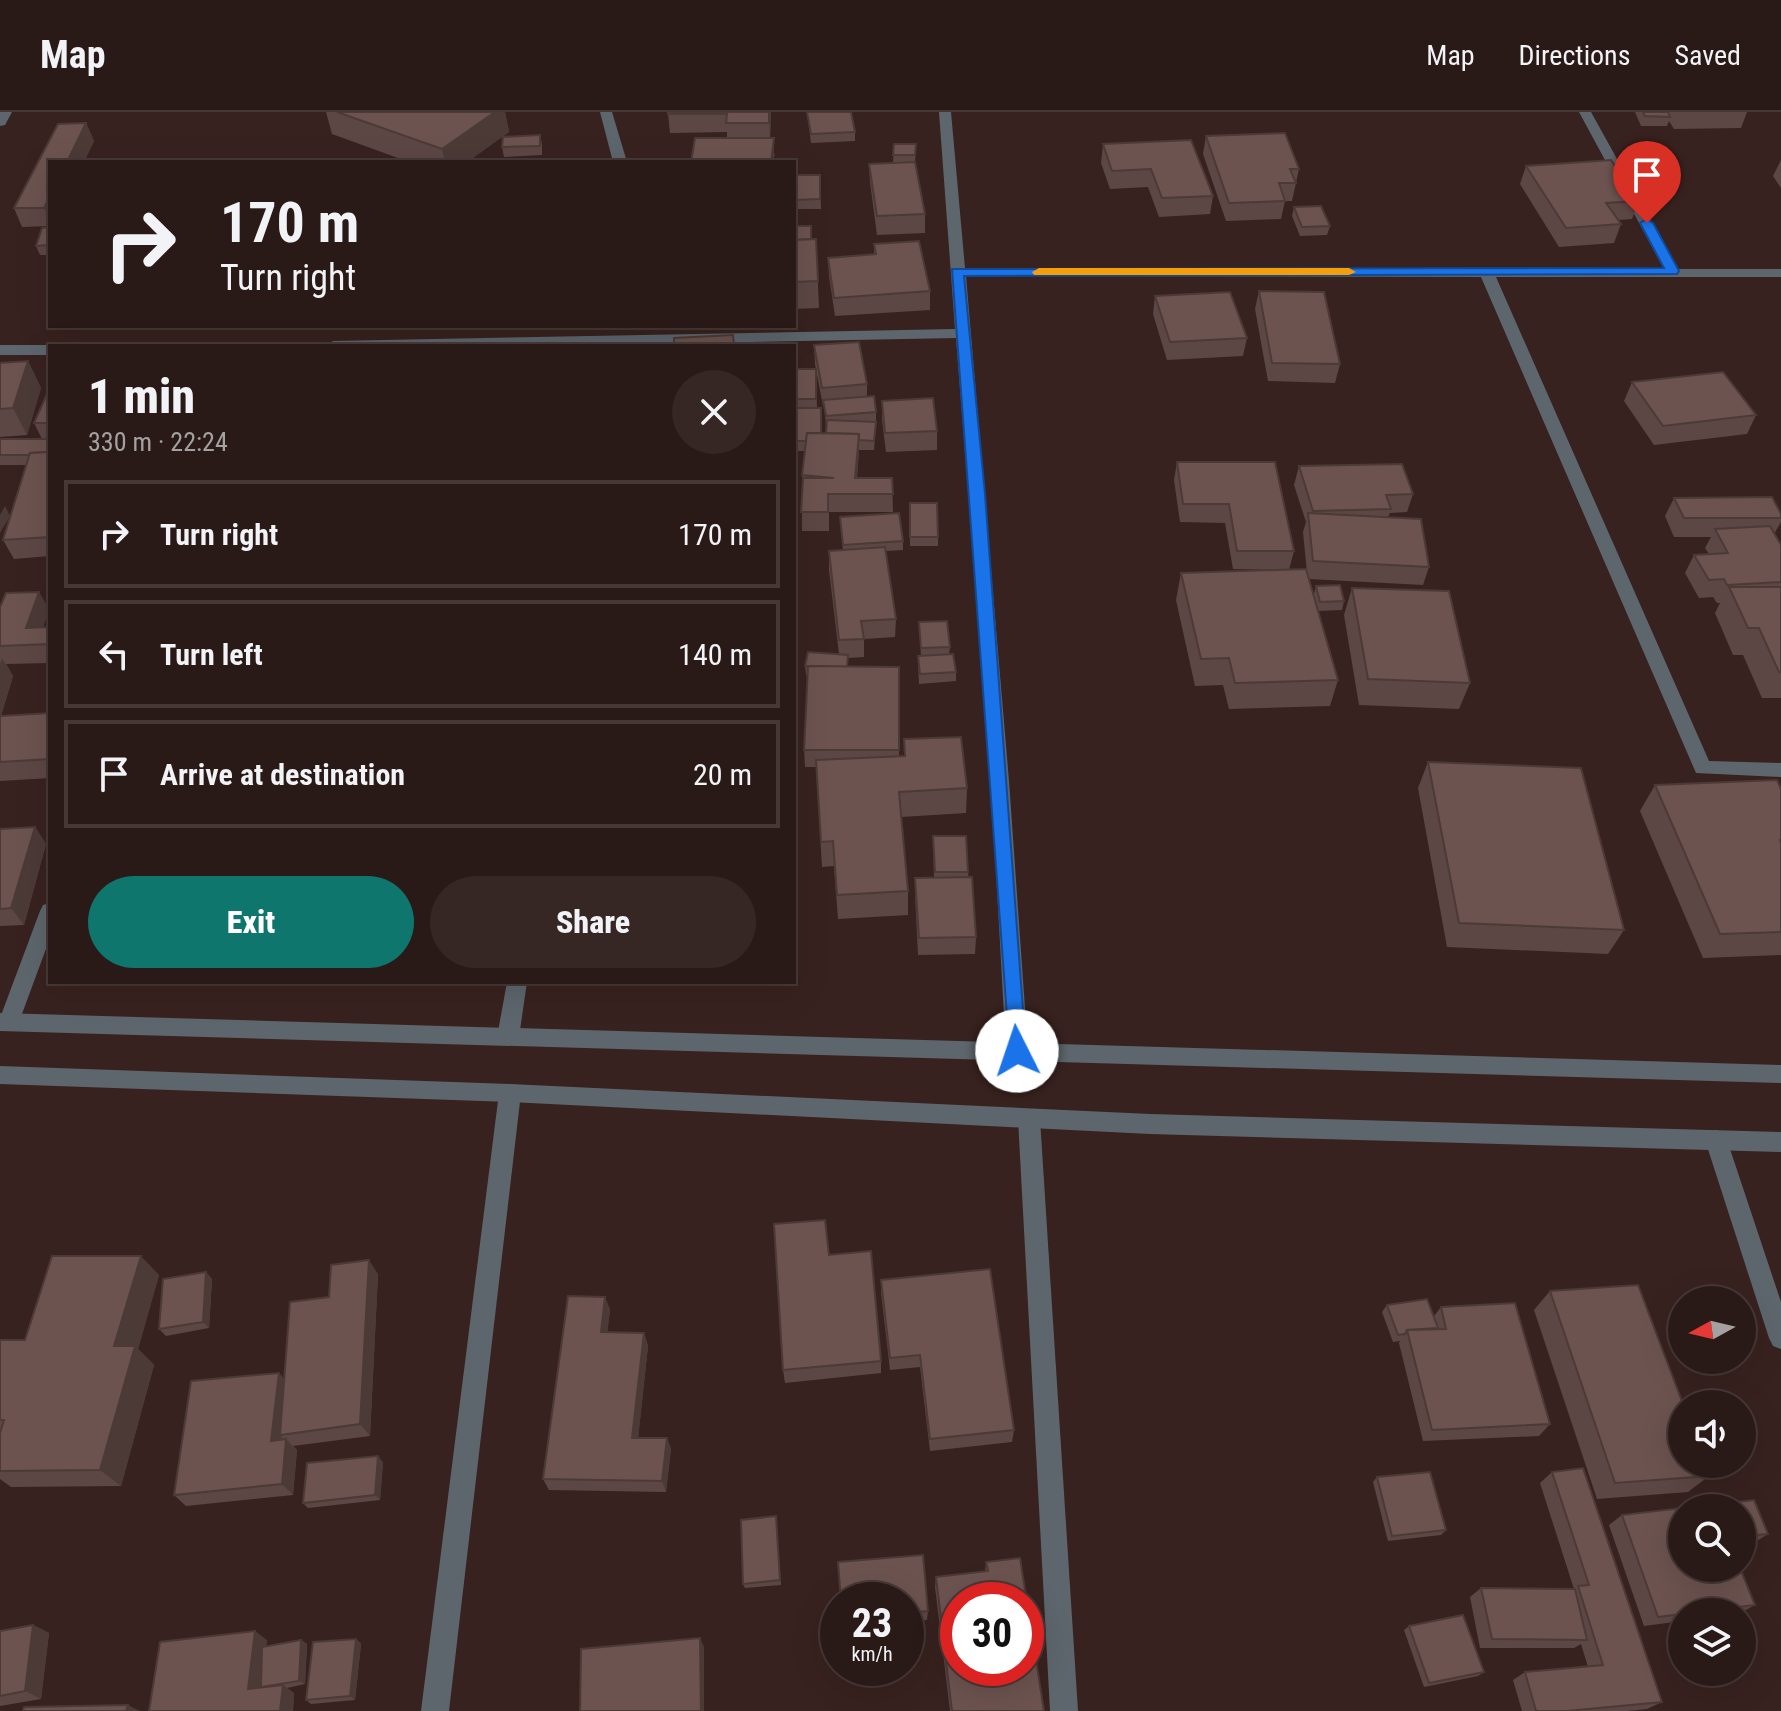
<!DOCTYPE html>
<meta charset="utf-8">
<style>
body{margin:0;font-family:"Roboto Condensed",sans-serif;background:#362724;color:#f1f3f6;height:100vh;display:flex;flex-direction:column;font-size:30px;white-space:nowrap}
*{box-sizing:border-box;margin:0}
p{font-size:26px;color:#a5a1a1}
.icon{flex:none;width:44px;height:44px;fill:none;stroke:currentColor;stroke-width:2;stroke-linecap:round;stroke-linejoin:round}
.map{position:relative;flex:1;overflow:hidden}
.details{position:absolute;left:48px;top:232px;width:748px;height:640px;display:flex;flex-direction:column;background:#2a1a17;border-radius:0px;box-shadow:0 8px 32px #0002,0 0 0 2px #463836}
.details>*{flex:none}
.guide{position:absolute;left:48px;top:48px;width:748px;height:168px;border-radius:0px;box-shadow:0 8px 32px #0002,0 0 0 2px #463836;background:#2a1a17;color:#f1f3f6;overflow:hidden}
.needle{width:52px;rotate:262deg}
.buttons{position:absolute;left:1668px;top:1174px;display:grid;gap:16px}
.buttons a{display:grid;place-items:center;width:88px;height:88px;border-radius:50%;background:#2a1a17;box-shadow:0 8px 32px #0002,0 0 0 2px #463836;font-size:40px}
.speed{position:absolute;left:820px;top:1470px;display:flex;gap:16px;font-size:40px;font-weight:700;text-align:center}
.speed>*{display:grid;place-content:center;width:104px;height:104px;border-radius:50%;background:#2a1a17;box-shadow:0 8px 32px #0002,0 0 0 2px #463836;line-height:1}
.speed small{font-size:20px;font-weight:400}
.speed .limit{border:12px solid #d22;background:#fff;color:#111}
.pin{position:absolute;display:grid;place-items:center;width:68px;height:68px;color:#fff;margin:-82px -34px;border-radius:50% 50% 50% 0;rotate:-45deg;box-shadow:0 0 8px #0007}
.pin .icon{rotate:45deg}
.me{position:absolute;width:88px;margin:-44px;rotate:356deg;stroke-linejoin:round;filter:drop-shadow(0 0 6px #0008)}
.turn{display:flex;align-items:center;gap:28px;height:168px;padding:0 40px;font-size:36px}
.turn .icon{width:104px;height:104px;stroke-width:2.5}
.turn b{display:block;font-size:56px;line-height:68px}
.round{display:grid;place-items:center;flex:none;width:84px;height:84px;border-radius:42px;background:#362724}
.headline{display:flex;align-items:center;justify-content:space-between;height:136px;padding:0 40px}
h1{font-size:48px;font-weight:800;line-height:60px}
.cta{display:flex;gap:16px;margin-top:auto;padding:16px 40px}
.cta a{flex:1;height:92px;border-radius:48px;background:#0f766e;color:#fff;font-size:32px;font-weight:800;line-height:92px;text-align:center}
.cta a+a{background:#362724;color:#f1f3f6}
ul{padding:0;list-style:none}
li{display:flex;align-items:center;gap:24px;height:108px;margin:0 16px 12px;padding:0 24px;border:4px solid #463836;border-radius:0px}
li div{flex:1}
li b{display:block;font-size:30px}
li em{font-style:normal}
header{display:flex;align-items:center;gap:48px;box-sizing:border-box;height:112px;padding:0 40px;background:#2a1a17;border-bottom:2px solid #463836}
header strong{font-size:38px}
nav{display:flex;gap:44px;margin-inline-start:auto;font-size:28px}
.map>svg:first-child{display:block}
</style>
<header>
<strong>Map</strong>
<nav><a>Map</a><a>Directions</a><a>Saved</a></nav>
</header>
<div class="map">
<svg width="1781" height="1599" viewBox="0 0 1781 1599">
<rect width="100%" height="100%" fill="#38221f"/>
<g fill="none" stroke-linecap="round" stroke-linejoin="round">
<!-- minor -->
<g fill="#5d666c" fill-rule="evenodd">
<polygon points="0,0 12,0 5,13 0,14"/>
<polygon points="600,0 612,0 627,50 613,50"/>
<polygon points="939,0 951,0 965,156 1664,157 1579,0 1591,0 1678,157 1781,157 1781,165 1496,165 1709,649 1781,651 1781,665 1696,661 1481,165 966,164 1009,669 1028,939 1025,945 1017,948 1009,945 1006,939 991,669 956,226 550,234 326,234 333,229 955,217"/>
<polygon points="0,233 50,233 52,234 50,243 0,243"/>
<polygon points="50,791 50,826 19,910 16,916 9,919 2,916 0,906 40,799 43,793"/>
<polygon points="507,870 527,870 519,925 515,931 508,934 501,931 497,925"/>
<polygon points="510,972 518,974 521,981 449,1599 421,1599 499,981 502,974"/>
<polygon points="1029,997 1037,1000 1040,1007 1078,1599 1050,1599 1018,1007 1021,1000"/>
<polygon points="1716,1018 1724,1021 1727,1028 1781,1190 1781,1237 1773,1234 1769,1226 1705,1028 1708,1021"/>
</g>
<!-- tertiary -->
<g fill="#5d666c" fill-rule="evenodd">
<polygon points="0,901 1781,953 1781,971 0,919"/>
<polygon points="0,954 510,972 1150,1002 1781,1020 1781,1040 1150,1022 510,990 0,972"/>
</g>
</g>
<!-- wall -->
<g fill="#5d4744">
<polygon points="326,0 505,0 509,20 467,50 409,50 332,22"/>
<polygon points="771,0 770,26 775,44 727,26 727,20 670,21 668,2"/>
<polygon points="807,0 855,20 855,29 811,31"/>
<polygon points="1635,0 1747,0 1741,16 1674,17 1669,9 1667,14 1641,14"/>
<polygon points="86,11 94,29 84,50 50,50 50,114 22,115 14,96 58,12"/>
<polygon points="540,23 542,32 542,43 504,45 502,35"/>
<polygon points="1206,24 1299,57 1292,89 1285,89 1281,107 1226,109 1203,42"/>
<polygon points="894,32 916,32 915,52 925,102 925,121 877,123 870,70 869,52 893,51"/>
<polygon points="1103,32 1213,84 1210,102 1159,105 1148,75 1110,77 1101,51"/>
<polygon points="1781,48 1781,76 1773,64"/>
<polygon points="1526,54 1639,89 1632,107 1618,108 1621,112 1614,131 1559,135 1520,72"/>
<polygon points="795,63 820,63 821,97 795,97"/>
<polygon points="1294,95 1330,114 1327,123 1300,124 1292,104"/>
<polygon points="50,115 50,143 40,143 36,134"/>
<polygon points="816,127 819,196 794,197 794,128"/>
<polygon points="874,132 930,179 930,198 835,204 829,164 828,146 874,143"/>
<polygon points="1259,179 1340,252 1335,271 1268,269 1255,197"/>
<polygon points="1155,184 1247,226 1243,244 1167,248 1153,202"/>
<polygon points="814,233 867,272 867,284 876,300 876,310 872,310 876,310 874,338 859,338 857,366 892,366 893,400 829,400 829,419 802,419 802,363 805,339 794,339 794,257 816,257 817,296 821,321 826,321 826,313 824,294 823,294 815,252"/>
<polygon points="28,249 41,276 27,323 0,325 0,251"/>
<polygon points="1632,270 1756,303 1747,322 1654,333 1624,289"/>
<polygon points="50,275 50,444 14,447 3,428 26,353 0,353 0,327 42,327 34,311"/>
<polygon points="882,289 937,319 937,338 886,340 882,308"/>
<polygon points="1177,350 1294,439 1289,458 1233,457 1225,411 1180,410 1174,368"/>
<polygon points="1299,354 1413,382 1407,400 1390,401 1388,405 1429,455 1423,473 1309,467 1314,482 1316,474 1344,489 1342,498 1318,499 1338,568 1330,594 1229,597 1223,573 1195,574 1176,488 1181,461 1307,461 1303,420 1306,410 1294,373"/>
<polygon points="1674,386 1781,402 1781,410 1774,422 1781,433 1781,586 1762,586 1743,543 1733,543 1715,501 1720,491 1717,491 1713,485 1699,486 1685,461 1694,443 1709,442 1705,436 1711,425 1674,425 1665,404"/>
<polygon points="910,391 938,425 938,434 910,434"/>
<polygon points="840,405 903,429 903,438 886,439 896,507 895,525 864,527 864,545 848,546 848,555 899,555 899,644 904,644 904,627 967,676 966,701 901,705 908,779 908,803 838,807 834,754 822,755 816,655 805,655 804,638 808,564 806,563 805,554 839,542 829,458 829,439 843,438"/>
<polygon points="1352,476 1470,571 1459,597 1359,593 1344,503"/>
<polygon points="39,480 49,498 43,515 50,515 50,551 6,552 13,564 1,604 50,601 50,666 0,669 0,495"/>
<polygon points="919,510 950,535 949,542 956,560 956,569 919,572 918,553 918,544 921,544"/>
<polygon points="794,584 798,607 794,607"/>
<polygon points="1428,650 1624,818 1608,842 1447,835 1418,676"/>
<polygon points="1655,673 1781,677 1781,843 1703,846 1640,699"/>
<polygon points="35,715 46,732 24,813 0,814 0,717"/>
<polygon points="933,724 968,760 976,825 975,842 918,843 915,783 915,766 934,766"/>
<polygon points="206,1160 212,1167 209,1216 166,1224 159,1217"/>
<polygon points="378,1162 370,1324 293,1334 297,1338 293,1383 186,1394 174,1383 279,1261 284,1267 329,1185"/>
<polygon points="159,1163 138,1237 154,1253 121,1374 11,1375 0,1367 0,1228 25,1228"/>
<polygon points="881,1168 1014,1318 1012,1330 930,1339 920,1255 890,1258 881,1181"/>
<polygon points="1550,1179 1709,1364 1688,1380 1597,1387 1534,1198"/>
<polygon points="605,1185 610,1198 607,1220 644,1221 648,1234 638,1326 667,1326 671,1337 666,1380 549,1378 543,1367"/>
<polygon points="1387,1193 1434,1204 1441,1195 1550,1312 1539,1324 1423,1329 1399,1231 1400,1229 1393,1230 1382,1200"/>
<polygon points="881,1249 881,1261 785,1271 783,1258"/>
<polygon points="383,1350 380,1388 308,1396 303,1391"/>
<polygon points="1552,1360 1662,1590 1647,1597 1627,1599 1522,1599 1513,1568 1525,1560 1588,1555 1581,1532 1574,1536 1480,1536 1470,1485 1481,1476 1574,1477 1540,1371"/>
<polygon points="1377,1365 1446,1418 1441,1423 1388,1429 1373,1370"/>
<polygon points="1742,1396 1768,1422 1752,1432 1742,1433"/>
<polygon points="1622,1403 1755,1493 1742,1500 1682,1500 1682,1509 1644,1514 1609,1413"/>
<polygon points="776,1404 781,1473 745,1476 743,1472"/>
<polygon points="986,1450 1044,1599 950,1599 935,1475 936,1465 985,1459"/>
<polygon points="906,1488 928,1499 927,1508 906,1510"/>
<polygon points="33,1513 49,1521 41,1587 0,1594 0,1519"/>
<polygon points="1409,1514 1484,1560 1478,1564 1424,1575 1404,1518"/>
<polygon points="356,1527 361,1532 355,1588 311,1592 306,1588"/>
<polygon points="267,1528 266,1534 301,1528 307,1532 305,1572 287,1576 294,1581 293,1599 149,1599"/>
</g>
<!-- shaded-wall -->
<g fill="#4c3a37">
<polygon points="495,0 505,0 509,20 467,50 445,50 442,37"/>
<polygon points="769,0 771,0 771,6 770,29"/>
<polygon points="86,11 94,29 84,50 67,50"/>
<polygon points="774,26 774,50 771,50"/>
<polygon points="50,84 50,108 44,96"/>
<polygon points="28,249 41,276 27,323 13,296"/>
<polygon points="859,322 859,341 855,384 855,366"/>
<polygon points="5,394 10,404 0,421 0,403"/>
<polygon points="39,480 49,498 36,534 26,516"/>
<polygon points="2,546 13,564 0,607 0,552"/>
<polygon points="35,715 46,732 24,813 11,796"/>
<polygon points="141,1144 159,1163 138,1237 154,1253 121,1374 100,1358 114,1234"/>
<polygon points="369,1148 378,1162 370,1324 360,1312"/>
<polygon points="206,1160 212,1167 209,1216 203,1210"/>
<polygon points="605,1185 610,1198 606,1233 601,1220"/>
<polygon points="644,1221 648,1234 637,1337 632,1326"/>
<polygon points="279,1261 289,1273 280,1323 283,1327 271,1329"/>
<polygon points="667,1326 671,1337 666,1380 662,1369"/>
<polygon points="286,1327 297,1338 293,1383 282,1372"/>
<polygon points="378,1344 383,1350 380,1388 375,1383"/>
<polygon points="33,1513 49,1521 41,1587 25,1579"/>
<polygon points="255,1519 267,1528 260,1585 248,1577"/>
<polygon points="700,1526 704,1535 704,1599 701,1599"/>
<polygon points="356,1527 361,1532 355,1588 350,1584"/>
<polygon points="301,1528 307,1532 305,1572 299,1569"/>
<polygon points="283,1573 294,1581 293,1599 280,1599"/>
<polygon points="128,1593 140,1599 126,1599"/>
</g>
<!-- building -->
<g fill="#6c534f" stroke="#4c3a37" stroke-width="2" fill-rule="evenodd">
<polygon points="337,0 495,0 442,37"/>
<polygon points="668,0 769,0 769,11 726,11 727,2 668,2"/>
<polygon points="807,0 851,0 855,20 811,22"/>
<polygon points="1643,0 1668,0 1670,5 1645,4"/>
<polygon points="86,11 67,50 50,50 50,84 44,96 14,96 58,12"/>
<polygon points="1285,21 1299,57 1290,57 1296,71 1279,71 1285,89 1229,91 1206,24"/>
<polygon points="540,23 540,34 502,35 503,25"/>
<polygon points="695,26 774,26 771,50 691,50"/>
<polygon points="1191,28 1213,84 1162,86 1151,57 1112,59 1103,32"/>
<polygon points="894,32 916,32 915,43 893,43"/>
<polygon points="1611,48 1639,89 1606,91 1621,112 1566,116 1526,54"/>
<polygon points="915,50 925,102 877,104 869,52"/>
<polygon points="795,63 820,63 820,87 795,88"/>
<polygon points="1321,94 1330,114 1302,115 1294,95"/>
<polygon points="796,114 811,114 811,127 796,128"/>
<polygon points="50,115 50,133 36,134 42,116"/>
<polygon points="816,127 818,169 794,170 794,128"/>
<polygon points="919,129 930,179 834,186 828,146 876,142 874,132"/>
<polygon points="1259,179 1324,180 1340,252 1272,251"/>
<polygon points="1230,180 1247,226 1170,230 1155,184"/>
<polygon points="733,223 734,234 674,234 674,226"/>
<polygon points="859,230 867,272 822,276 814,233"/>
<polygon points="28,249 13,296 0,297 0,251"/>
<rect x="794" y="257" width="22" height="30"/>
<polygon points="1723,260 1756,303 1663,314 1632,270"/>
<polygon points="50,275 50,311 34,311"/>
<polygon points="874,284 876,300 826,304 823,288"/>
<polygon points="933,286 937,319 885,321 882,289"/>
<polygon points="794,296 821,296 821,321 807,321 806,329 794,329"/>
<polygon points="827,308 876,310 874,329 859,328 859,322 826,321"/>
<polygon points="807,321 859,322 855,366 892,366 893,382 828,382 828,400 801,400 803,366 834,366 802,363"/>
<polygon points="0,327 50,327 50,340 30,341 29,343 0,343"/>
<polygon points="50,340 50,425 3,428 30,341"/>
<polygon points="1177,350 1275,350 1294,439 1237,439 1229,392 1183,392"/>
<polygon points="1402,352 1413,382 1386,383 1391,397 1313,399 1299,354"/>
<polygon points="1772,385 1781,402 1781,406 1684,406 1674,386"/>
<polygon points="910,391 937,391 938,425 910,425"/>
<polygon points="899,401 903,429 843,433 840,405"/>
<polygon points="1308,401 1421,407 1429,455 1313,449"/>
<polygon points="1770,414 1781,433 1781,470 1727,473 1724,467 1709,468 1694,443 1728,441 1715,417"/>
<polygon points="885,435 896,507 861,509 864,527 839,528 829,439"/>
<polygon points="1306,457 1338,568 1235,571 1229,546 1201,547 1181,461"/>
<polygon points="1340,473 1344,489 1320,490 1316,474"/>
<polygon points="1729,475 1781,475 1781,560 1779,560 1759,516 1748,516"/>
<polygon points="1352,476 1449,479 1470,571 1368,567"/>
<polygon points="39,480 26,516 50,515 50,532 0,534 0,495 6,481"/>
<polygon points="947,509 950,535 921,536 919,510"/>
<polygon points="808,540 848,543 847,555 805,554"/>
<polygon points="953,542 956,560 920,562 918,544"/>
<polygon points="808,554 899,555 899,638 804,638"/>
<polygon points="794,584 797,598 794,598"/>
<polygon points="50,601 50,647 0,650 0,604"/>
<polygon points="961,625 967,676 899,680 908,779 837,783 833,729 821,730 816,648 905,644 904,627"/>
<polygon points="1428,650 1581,656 1624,818 1459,811"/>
<polygon points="1777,668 1781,677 1781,728 1780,728 1781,731 1781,820 1720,822 1655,673"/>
<polygon points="35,715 11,796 0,797 0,717"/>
<polygon points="933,724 966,724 968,760 935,760"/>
<polygon points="972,765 976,825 919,826 915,766"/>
<polygon points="825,1108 829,1143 871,1139 881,1249 783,1258 774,1112"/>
<polygon points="52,1144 141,1144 114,1234 135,1234 100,1358 0,1359 0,1321 4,1308 0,1308 0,1228 25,1228"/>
<polygon points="369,1148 360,1312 280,1323 290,1190 329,1185 331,1153"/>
<polygon points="990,1157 1014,1318 930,1327 920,1243 890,1246 881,1168"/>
<polygon points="206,1160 203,1210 159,1217 163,1167"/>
<polygon points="1638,1173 1683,1292 1682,1352 1705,1352 1709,1364 1615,1371 1550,1179"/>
<polygon points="568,1184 605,1185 601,1220 644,1221 632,1326 667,1326 662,1369 543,1367"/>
<polygon points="1427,1187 1438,1216 1407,1218 1405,1222 1398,1223 1387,1193"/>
<polygon points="1515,1191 1550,1312 1432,1318 1407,1218 1446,1217 1441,1195"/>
<polygon points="279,1261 271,1329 286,1327 282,1372 174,1383 191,1269"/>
<polygon points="378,1344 375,1383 303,1391 307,1351"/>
<polygon points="1583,1356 1662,1590 1567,1599 1536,1599 1525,1560 1603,1553 1578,1474 1589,1473 1552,1360"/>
<polygon points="1430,1360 1446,1418 1392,1424 1377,1365"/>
<polygon points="1754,1388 1768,1422 1742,1424 1742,1396 1684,1396"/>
<polygon points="1682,1396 1682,1456 1740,1456 1755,1493 1698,1500 1682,1500 1682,1502 1658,1505 1622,1403"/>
<polygon points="776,1404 780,1468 743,1472 741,1408"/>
<polygon points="923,1443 928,1499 906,1501 906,1488 841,1488 838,1450"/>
<path d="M1020 1446 1044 1599H952L936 1465 988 1459 986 1450ZM958 1488H1026V1556H958Z"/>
<polygon points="1481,1476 1575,1477 1587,1528 1492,1527"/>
<polygon points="1463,1503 1484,1560 1429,1571 1409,1514"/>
<polygon points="33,1513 25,1579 0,1584 0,1519"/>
<polygon points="255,1519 248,1577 283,1573 280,1599 149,1599 160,1530"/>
<polygon points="700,1526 701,1599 580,1599 581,1537"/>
<polygon points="356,1527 350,1584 306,1588 313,1530"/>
<polygon points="301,1528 299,1569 261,1575 262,1535"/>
<polygon points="128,1593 126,1599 23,1599 24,1595"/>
</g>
<!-- route -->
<polygon fill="#1a73e8" stroke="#114b97" stroke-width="2" points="1647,107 1653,111 1679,159 1677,162 964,164 985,382 1026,939 1023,945 1010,945 952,157 1664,156 1640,111"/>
<!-- slow -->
<polygon fill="#f59e0b" points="1039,156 1349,156 1356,160 1349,163 1034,163 1032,160"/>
</svg>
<div class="buttons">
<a><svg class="needle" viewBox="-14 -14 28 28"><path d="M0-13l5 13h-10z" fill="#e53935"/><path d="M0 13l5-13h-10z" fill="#a5a1a1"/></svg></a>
<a><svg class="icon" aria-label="sound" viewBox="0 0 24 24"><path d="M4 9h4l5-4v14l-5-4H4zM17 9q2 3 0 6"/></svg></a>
<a><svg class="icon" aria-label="search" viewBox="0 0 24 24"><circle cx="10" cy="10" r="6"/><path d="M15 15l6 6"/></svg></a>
<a><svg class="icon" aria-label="layers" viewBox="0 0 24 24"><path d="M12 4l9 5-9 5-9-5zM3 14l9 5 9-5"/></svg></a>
</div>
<div class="speed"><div>23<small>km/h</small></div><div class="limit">30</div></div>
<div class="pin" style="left:1647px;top:111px;background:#d93025"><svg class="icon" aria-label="arrive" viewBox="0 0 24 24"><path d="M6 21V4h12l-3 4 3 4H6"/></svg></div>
<svg class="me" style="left:1017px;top:939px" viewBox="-20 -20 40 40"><circle r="19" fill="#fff"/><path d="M0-13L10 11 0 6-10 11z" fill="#1a73e8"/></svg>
<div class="guide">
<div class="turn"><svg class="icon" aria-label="right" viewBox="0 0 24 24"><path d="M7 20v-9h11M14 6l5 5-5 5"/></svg><div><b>170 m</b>Turn right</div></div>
</div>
<section class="details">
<div class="headline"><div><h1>1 min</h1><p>330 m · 22:24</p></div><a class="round"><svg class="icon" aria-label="close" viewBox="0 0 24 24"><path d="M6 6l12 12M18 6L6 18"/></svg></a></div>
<ul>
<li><svg class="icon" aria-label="right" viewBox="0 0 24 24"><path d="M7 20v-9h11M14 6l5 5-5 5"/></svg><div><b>Turn right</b></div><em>170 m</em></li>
<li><svg class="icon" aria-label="left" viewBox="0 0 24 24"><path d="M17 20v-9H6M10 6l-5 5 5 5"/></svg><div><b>Turn left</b></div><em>140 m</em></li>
<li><svg class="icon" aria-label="arrive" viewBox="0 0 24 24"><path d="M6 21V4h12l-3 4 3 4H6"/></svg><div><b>Arrive at destination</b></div><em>20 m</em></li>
</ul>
<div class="cta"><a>Exit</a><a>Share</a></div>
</section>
</div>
